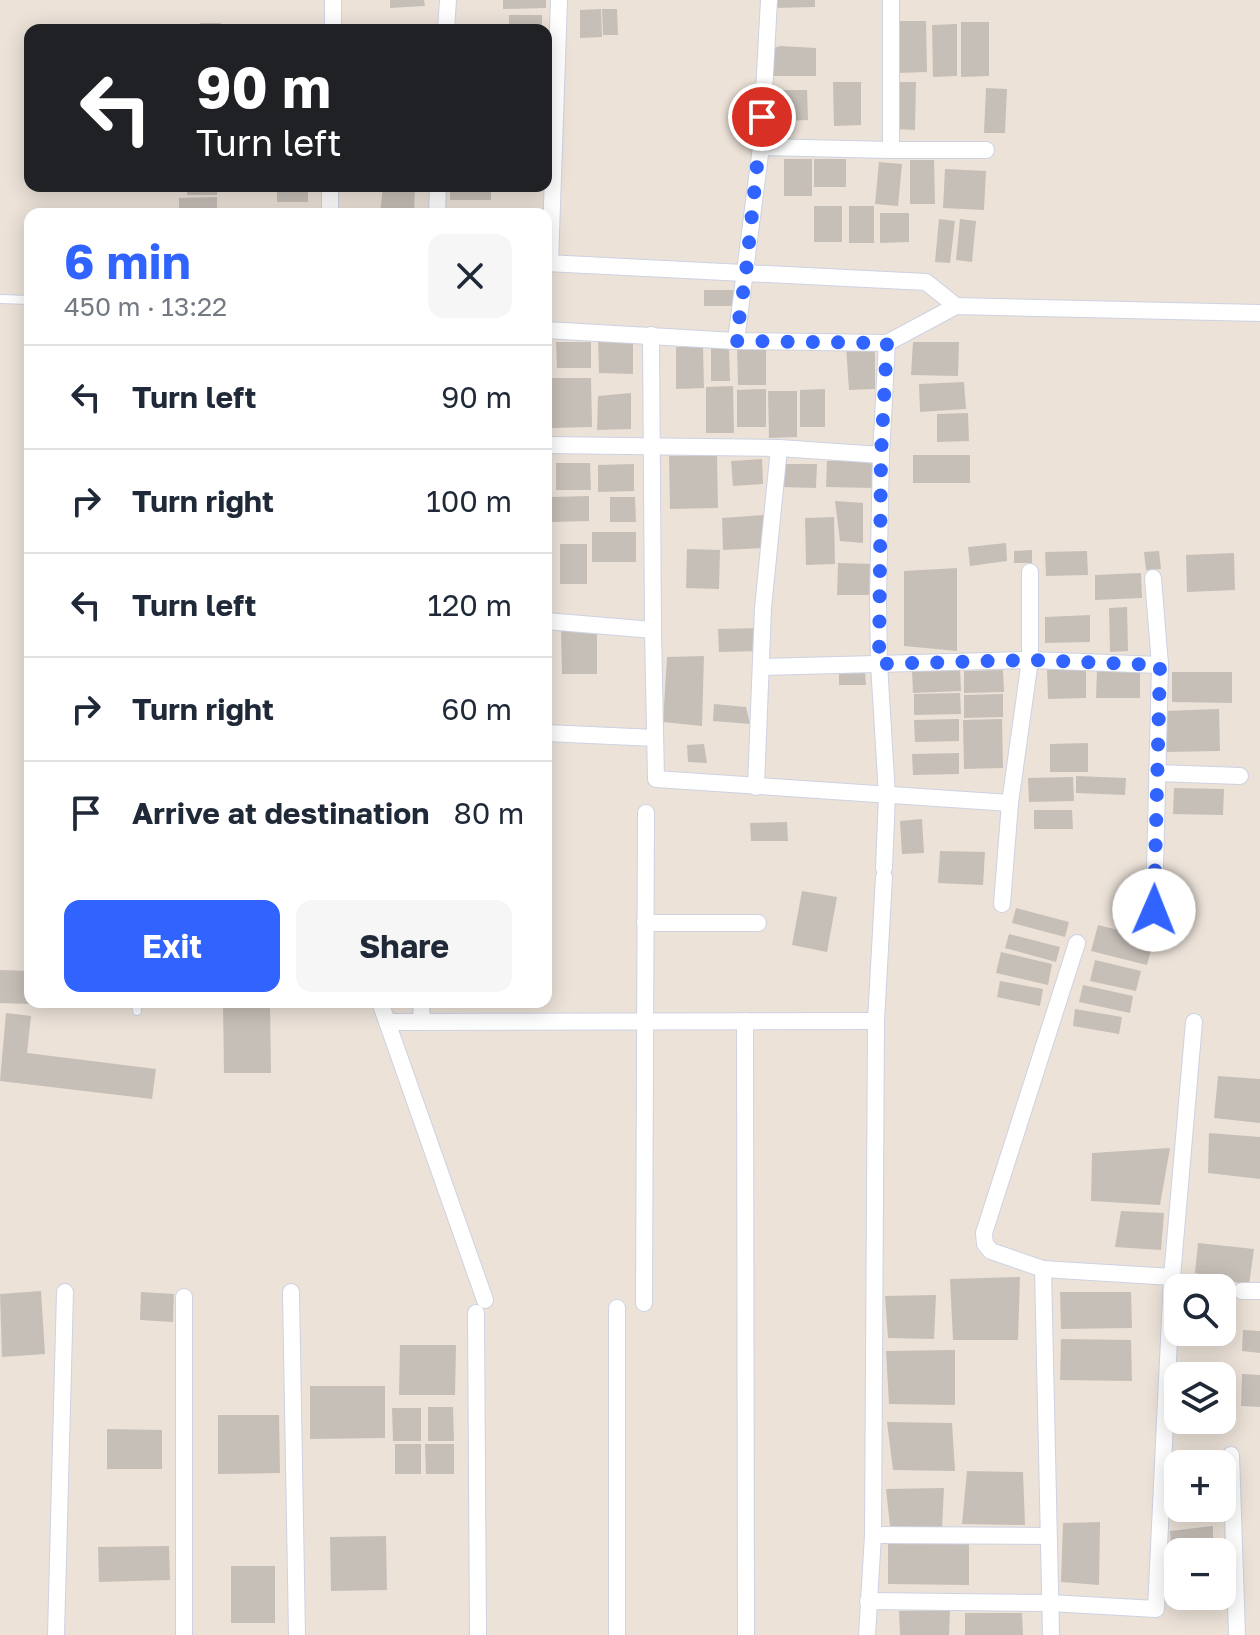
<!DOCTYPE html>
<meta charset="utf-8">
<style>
body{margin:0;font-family:"Golos Text",sans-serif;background:#f6f6f7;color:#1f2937;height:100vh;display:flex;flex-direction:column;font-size:30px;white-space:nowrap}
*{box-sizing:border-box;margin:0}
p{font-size:26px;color:#747a83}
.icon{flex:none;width:44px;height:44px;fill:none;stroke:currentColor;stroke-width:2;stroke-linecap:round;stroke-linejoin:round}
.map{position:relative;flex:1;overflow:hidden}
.side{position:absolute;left:24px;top:208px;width:528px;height:800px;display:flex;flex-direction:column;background:#fff;border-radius:16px;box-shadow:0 4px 20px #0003}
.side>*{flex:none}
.guide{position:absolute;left:24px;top:24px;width:528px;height:168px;border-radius:16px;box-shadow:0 4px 20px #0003;background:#202124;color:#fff;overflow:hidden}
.buttons{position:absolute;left:1164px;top:1274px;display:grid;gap:16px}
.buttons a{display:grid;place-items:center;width:72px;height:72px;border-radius:16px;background:#fff;box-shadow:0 4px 20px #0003;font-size:40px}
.pin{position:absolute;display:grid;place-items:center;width:68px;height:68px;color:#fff;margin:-34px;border:4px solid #fff;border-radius:50%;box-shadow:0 2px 8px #0007}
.me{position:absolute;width:88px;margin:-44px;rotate:1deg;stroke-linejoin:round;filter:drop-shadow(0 0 6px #0008)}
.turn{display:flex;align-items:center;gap:28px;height:168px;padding:0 40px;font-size:36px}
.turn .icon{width:104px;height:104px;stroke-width:2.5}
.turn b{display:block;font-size:56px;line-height:68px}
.round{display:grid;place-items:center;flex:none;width:84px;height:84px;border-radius:16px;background:#f6f6f7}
.headline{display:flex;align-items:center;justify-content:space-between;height:136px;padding:0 40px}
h1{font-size:48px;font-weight:700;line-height:60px;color:#3164ff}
.cta{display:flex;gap:16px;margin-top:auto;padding:16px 40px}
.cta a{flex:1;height:92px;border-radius:16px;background:#3164ff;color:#fff;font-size:32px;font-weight:700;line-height:92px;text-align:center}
.cta a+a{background:#f6f6f7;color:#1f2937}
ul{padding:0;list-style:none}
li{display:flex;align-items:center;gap:24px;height:104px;padding:0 40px;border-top:2px solid #e0e1e3}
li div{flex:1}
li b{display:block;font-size:30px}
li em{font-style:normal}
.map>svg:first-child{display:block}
</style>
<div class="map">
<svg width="1260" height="1635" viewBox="0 0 1260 1635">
<rect width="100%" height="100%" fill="#ece2d8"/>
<!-- building -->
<g fill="#c6bfb8">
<polygon points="390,0 424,0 425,6 390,8"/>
<polygon points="503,0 546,0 546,8 503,9"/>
<polygon points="775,0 815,0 815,7 775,8"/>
<polygon points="601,9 602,37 580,38 580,10"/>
<polygon points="602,9 617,9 618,35 603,35"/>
<rect x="509" y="15" width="33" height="15"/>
<polygon points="897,21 926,21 927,72 897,73"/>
<polygon points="961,22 989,22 989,76 961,77"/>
<polygon points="200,23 221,23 221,27 248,27 248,30 200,30"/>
<polygon points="957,24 957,76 933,77 932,25"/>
<polygon points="780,46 816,48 816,76 770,76 770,49"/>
<polygon points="833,82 861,82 861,125 834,126"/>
<polygon points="896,82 916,82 915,130 895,129"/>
<polygon points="986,88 1007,89 1005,133 984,133"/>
<polygon points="782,90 807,90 808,120 782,121"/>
<rect x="784" y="159" width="28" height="37"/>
<rect x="814" y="159" width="32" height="28"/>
<polygon points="910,160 934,160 935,204 910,204"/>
<polygon points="879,162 902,164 898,206 875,204"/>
<polygon points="945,169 986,171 984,210 943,208"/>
<rect x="187" y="186" width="30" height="9"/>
<rect x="277" y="186" width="31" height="16"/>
<polygon points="415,186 414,214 380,214 383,187"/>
<rect x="450" y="186" width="41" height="14"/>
<polygon points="217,197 217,214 179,214 179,198"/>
<rect x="814" y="206" width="28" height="36"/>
<rect x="849" y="206" width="25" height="37"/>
<polygon points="880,213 909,213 909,242 880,243"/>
<polygon points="939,219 955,221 950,263 935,262"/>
<polygon points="960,219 976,221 972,262 956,260"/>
<rect x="704" y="290" width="30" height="16"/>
<polygon points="633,337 633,374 599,373 598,339"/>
<polygon points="556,342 591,342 591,368 557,368"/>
<polygon points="913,342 959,342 958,376 911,375"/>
<polygon points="737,343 766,343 766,385 738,385"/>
<polygon points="711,346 729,346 730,381 711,381"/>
<polygon points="846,346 875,347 875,389 849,390"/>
<polygon points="676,347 703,347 704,388 676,389"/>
<polygon points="551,378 591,378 592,427 552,428"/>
<polygon points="964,382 966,409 920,412 919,384"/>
<polygon points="733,386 734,433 706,433 706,387"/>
<polygon points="766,389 766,427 737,427 737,390"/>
<polygon points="825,389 825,427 800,427 800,390"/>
<polygon points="768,391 797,391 797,437 769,438"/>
<polygon points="631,393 631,429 597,430 598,396"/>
<polygon points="968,413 969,441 937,442 937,414"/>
<polygon points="717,455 718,508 670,509 669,456"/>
<rect x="913" y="455" width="57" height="28"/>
<polygon points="762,459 763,484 733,486 731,461"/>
<polygon points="827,461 873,461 873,488 826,487"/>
<polygon points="556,463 590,463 591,490 556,490"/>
<polygon points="634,464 634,491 598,492 598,465"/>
<polygon points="782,464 817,464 816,488 782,487"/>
<polygon points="589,496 589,521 552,522 551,497"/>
<polygon points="610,497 635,497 636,522 610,522"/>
<polygon points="835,501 863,503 863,543 840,541"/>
<polygon points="764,515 766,548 723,550 722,518"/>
<polygon points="834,517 835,564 806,565 805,518"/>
<rect x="592" y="532" width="44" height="30"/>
<polygon points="1006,543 1007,561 970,566 968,547"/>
<rect x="560" y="544" width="27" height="40"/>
<polygon points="687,549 720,550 719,589 686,588"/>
<polygon points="1032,550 1032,563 1014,563 1014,551"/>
<polygon points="1087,551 1088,575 1046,576 1045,552"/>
<polygon points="1159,551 1161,569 1146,570 1144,552"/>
<polygon points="1234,553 1235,590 1187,592 1186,555"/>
<polygon points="838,563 874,564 873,595 837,595"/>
<polygon points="957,568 957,651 904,646 904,571"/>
<polygon points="1141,573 1142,598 1095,600 1095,575"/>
<polygon points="1127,607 1128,651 1110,652 1109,608"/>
<polygon points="1090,615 1090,642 1045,643 1045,617"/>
<polygon points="760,628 761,651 719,652 718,629"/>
<polygon points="597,629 597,674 562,674 561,630"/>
<polygon points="704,656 702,726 663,722 667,657"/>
<polygon points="960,669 961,691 913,693 912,671"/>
<polygon points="1086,669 1086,698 1048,699 1047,670"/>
<polygon points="1003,670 1004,692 964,693 964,671"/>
<polygon points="1097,671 1140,671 1140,698 1096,698"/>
<polygon points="865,672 866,685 839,685 839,673"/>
<polygon points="1172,672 1232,672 1232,703 1172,702"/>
<polygon points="960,693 961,714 914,715 914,694"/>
<polygon points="1003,694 1003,717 964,718 964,695"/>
<polygon points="714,704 746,707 750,724 713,721"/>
<polygon points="1219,709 1220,751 1165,752 1164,711"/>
<polygon points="959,719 959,741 915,742 914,720"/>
<polygon points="1002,719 1003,768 964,769 963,720"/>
<polygon points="1088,743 1088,772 1050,772 1050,744"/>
<polygon points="704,744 707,763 688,762 687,745"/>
<polygon points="959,753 959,774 913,775 912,754"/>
<polygon points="1076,776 1126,778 1125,795 1076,793"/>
<polygon points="1073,777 1074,801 1029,802 1028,778"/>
<polygon points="1174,788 1224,789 1223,815 1173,814"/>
<polygon points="1034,810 1072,810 1073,829 1034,829"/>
<polygon points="922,819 924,853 902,854 900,821"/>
<polygon points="787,822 788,841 751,841 750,823"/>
<polygon points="940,851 985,852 983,885 938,883"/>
<polygon points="802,891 837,897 827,952 792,945"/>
<polygon points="1016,908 1069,922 1065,937 1012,923"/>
<polygon points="1098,925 1154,939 1147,965 1091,951"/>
<polygon points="1009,934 1060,947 1056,962 1005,948"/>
<polygon points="1001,952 1052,964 1048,985 996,973"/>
<polygon points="1095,960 1141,971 1136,991 1090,981"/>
<polygon points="0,970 30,971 30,1004 0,1003"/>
<polygon points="1000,981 1043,989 1040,1006 997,997"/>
<polygon points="1083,985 1133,996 1130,1013 1079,1002"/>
<polygon points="52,1002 112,1002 112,1007 52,1005"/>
<polygon points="223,1002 270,1002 271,1073 224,1073"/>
<polygon points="1075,1009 1122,1017 1119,1034 1073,1026"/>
<polygon points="6,1013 31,1016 27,1053 156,1069 152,1099 0,1081"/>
<polygon points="1218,1076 1260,1079 1260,1123 1214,1118"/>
<polygon points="1209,1133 1260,1137 1260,1179 1208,1173"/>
<polygon points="1170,1148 1160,1205 1091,1201 1092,1153"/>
<polygon points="1121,1211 1164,1213 1161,1250 1115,1247"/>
<polygon points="1198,1243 1254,1249 1249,1285 1195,1273"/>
<polygon points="1020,1277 1018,1340 953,1340 950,1279"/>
<polygon points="41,1291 45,1354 2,1357 0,1294"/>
<polygon points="141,1292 174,1294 173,1322 140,1320"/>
<polygon points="1060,1292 1131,1292 1132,1328 1061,1329"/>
<polygon points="936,1295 934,1339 888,1338 885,1296"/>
<polygon points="1243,1330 1260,1331 1260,1353 1242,1351"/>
<polygon points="1061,1339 1131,1340 1132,1381 1060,1380"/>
<polygon points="400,1345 456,1345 455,1395 399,1395"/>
<polygon points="955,1350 955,1405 889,1404 886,1351"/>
<polygon points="1242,1374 1260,1375 1260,1407 1241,1406"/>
<polygon points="310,1386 385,1386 385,1438 310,1439"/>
<polygon points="428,1407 453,1407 454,1441 428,1441"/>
<polygon points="392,1408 421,1408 421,1441 393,1441"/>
<polygon points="218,1415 279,1415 280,1473 218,1474"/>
<polygon points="887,1422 952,1423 955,1471 893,1470"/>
<polygon points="107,1429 162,1430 162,1469 107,1469"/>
<rect x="395" y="1444" width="26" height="30"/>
<polygon points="425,1444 454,1444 454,1474 426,1474"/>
<polygon points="1215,1450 1214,1464 1178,1464 1178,1511 1176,1511 1172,1454"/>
<polygon points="967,1471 1023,1472 1025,1525 962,1524"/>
<polygon points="944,1488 942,1528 890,1526 886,1489"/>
<polygon points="1100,1522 1099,1585 1061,1582 1063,1523"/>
<polygon points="1213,1526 1213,1552 1178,1552 1178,1597 1175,1597 1170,1531"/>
<polygon points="386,1536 387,1590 331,1591 330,1537"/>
<polygon points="888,1541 969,1541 969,1585 888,1584"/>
<polygon points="169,1546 170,1580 99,1582 98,1547"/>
<rect x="231" y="1566" width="44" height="57"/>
<polygon points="950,1610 949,1635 900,1635 899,1611"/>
<polygon points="965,1613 1022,1613 1023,1635 965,1635"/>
</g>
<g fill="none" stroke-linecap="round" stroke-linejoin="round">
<defs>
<g id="lane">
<polyline points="0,299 30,300"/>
<polyline points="136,1002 137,1011"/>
</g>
<g id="street">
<polyline points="333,30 333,0"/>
<polyline points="446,30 448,0"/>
<polyline points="761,147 891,150 891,0"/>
<polyline points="891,150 986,150"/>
<polyline points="330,214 330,186"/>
<polyline points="437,214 438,186"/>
<polyline points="546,263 926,282 956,306"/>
<polyline points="550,263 559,0"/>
<polyline points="546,330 736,341 887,343 956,306 1260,313"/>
<polyline points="651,335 653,630 656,779 1010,803 1030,660 1030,572"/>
<polyline points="736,341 761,147 769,0"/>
<polyline points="546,445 779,448 881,455"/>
<polyline points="1153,578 1160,665 1154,910"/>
<polyline points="546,621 653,630"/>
<polyline points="761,667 1030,660 1160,665"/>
<polyline points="546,733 655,738"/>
<polyline points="1157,773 1240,776"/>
<polyline points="756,787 763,608 779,448"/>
<polyline points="884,868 887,795 879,664 878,599 881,455 887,343"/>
<polyline points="1002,904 1010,803"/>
<polyline points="645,923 758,923"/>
<polyline points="1077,943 984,1233 985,1244 991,1251 1043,1269 1172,1277 1194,1022"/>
<polyline points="380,1002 485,1300"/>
<polyline points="421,1002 422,1022"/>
<polyline points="745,1021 746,1635"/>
<polyline points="387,1022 876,1021"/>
<polyline points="1043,1269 1051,1635"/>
<polyline points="1242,1291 1260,1291"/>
<polyline points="291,1292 297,1635"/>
<polyline points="644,1303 646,813"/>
<polyline points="617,1308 617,1635"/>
<polyline points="476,1313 478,1635"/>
<polyline points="1231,1455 1237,1635"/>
<polyline points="873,1535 1047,1536"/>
<polyline points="868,1601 1050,1603 1156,1609 1172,1277"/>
<polyline points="56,1635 65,1292"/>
<polyline points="184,1635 184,1297"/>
<polyline points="867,1635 873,1535 876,1021 884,877"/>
</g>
</defs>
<!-- lane casing -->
<use href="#lane" stroke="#cdd2e2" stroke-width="10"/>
<!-- street casing -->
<use href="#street" stroke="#cdd2e2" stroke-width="18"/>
<!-- lane -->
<use href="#lane" stroke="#fff" stroke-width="8"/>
<!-- street -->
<use href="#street" stroke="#fff" stroke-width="16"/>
</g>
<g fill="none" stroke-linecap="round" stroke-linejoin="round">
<!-- route -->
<polyline stroke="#3164ff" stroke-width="14" stroke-dasharray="0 25.2" points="762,117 746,272 736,341 887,343 881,455 879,664 1030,660 1160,665 1154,910"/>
</g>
</svg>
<div class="buttons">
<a><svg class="icon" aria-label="search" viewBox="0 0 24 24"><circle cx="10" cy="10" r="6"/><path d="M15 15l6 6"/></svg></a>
<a><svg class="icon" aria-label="layers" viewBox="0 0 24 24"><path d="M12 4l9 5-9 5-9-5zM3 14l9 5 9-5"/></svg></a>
<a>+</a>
<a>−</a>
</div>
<div class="pin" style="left:762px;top:117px;background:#d93025"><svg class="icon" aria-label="arrive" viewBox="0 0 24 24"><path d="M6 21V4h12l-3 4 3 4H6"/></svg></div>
<svg class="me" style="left:1154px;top:910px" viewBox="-20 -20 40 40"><circle r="19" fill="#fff"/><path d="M0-13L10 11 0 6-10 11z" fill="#3164ff"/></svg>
<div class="guide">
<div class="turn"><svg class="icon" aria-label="left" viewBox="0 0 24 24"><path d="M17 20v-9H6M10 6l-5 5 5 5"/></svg><div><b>90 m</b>Turn left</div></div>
</div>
<section class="side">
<div class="headline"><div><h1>6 min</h1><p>450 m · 13:22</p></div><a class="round"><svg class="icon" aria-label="close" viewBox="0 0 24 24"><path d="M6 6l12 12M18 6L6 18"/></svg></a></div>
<ul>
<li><svg class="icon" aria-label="left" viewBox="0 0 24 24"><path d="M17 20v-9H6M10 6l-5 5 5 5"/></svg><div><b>Turn left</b></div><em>90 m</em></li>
<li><svg class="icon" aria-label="right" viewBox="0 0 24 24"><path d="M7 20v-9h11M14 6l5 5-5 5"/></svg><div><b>Turn right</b></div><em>100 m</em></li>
<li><svg class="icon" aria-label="left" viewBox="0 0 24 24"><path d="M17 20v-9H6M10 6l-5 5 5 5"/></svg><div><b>Turn left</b></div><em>120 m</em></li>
<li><svg class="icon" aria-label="right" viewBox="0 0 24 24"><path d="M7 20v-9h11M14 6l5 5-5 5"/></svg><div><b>Turn right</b></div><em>60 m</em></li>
<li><svg class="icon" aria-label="arrive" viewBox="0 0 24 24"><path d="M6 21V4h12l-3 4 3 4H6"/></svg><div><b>Arrive at destination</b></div><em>80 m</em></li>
</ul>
<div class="cta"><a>Exit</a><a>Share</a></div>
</section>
</div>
